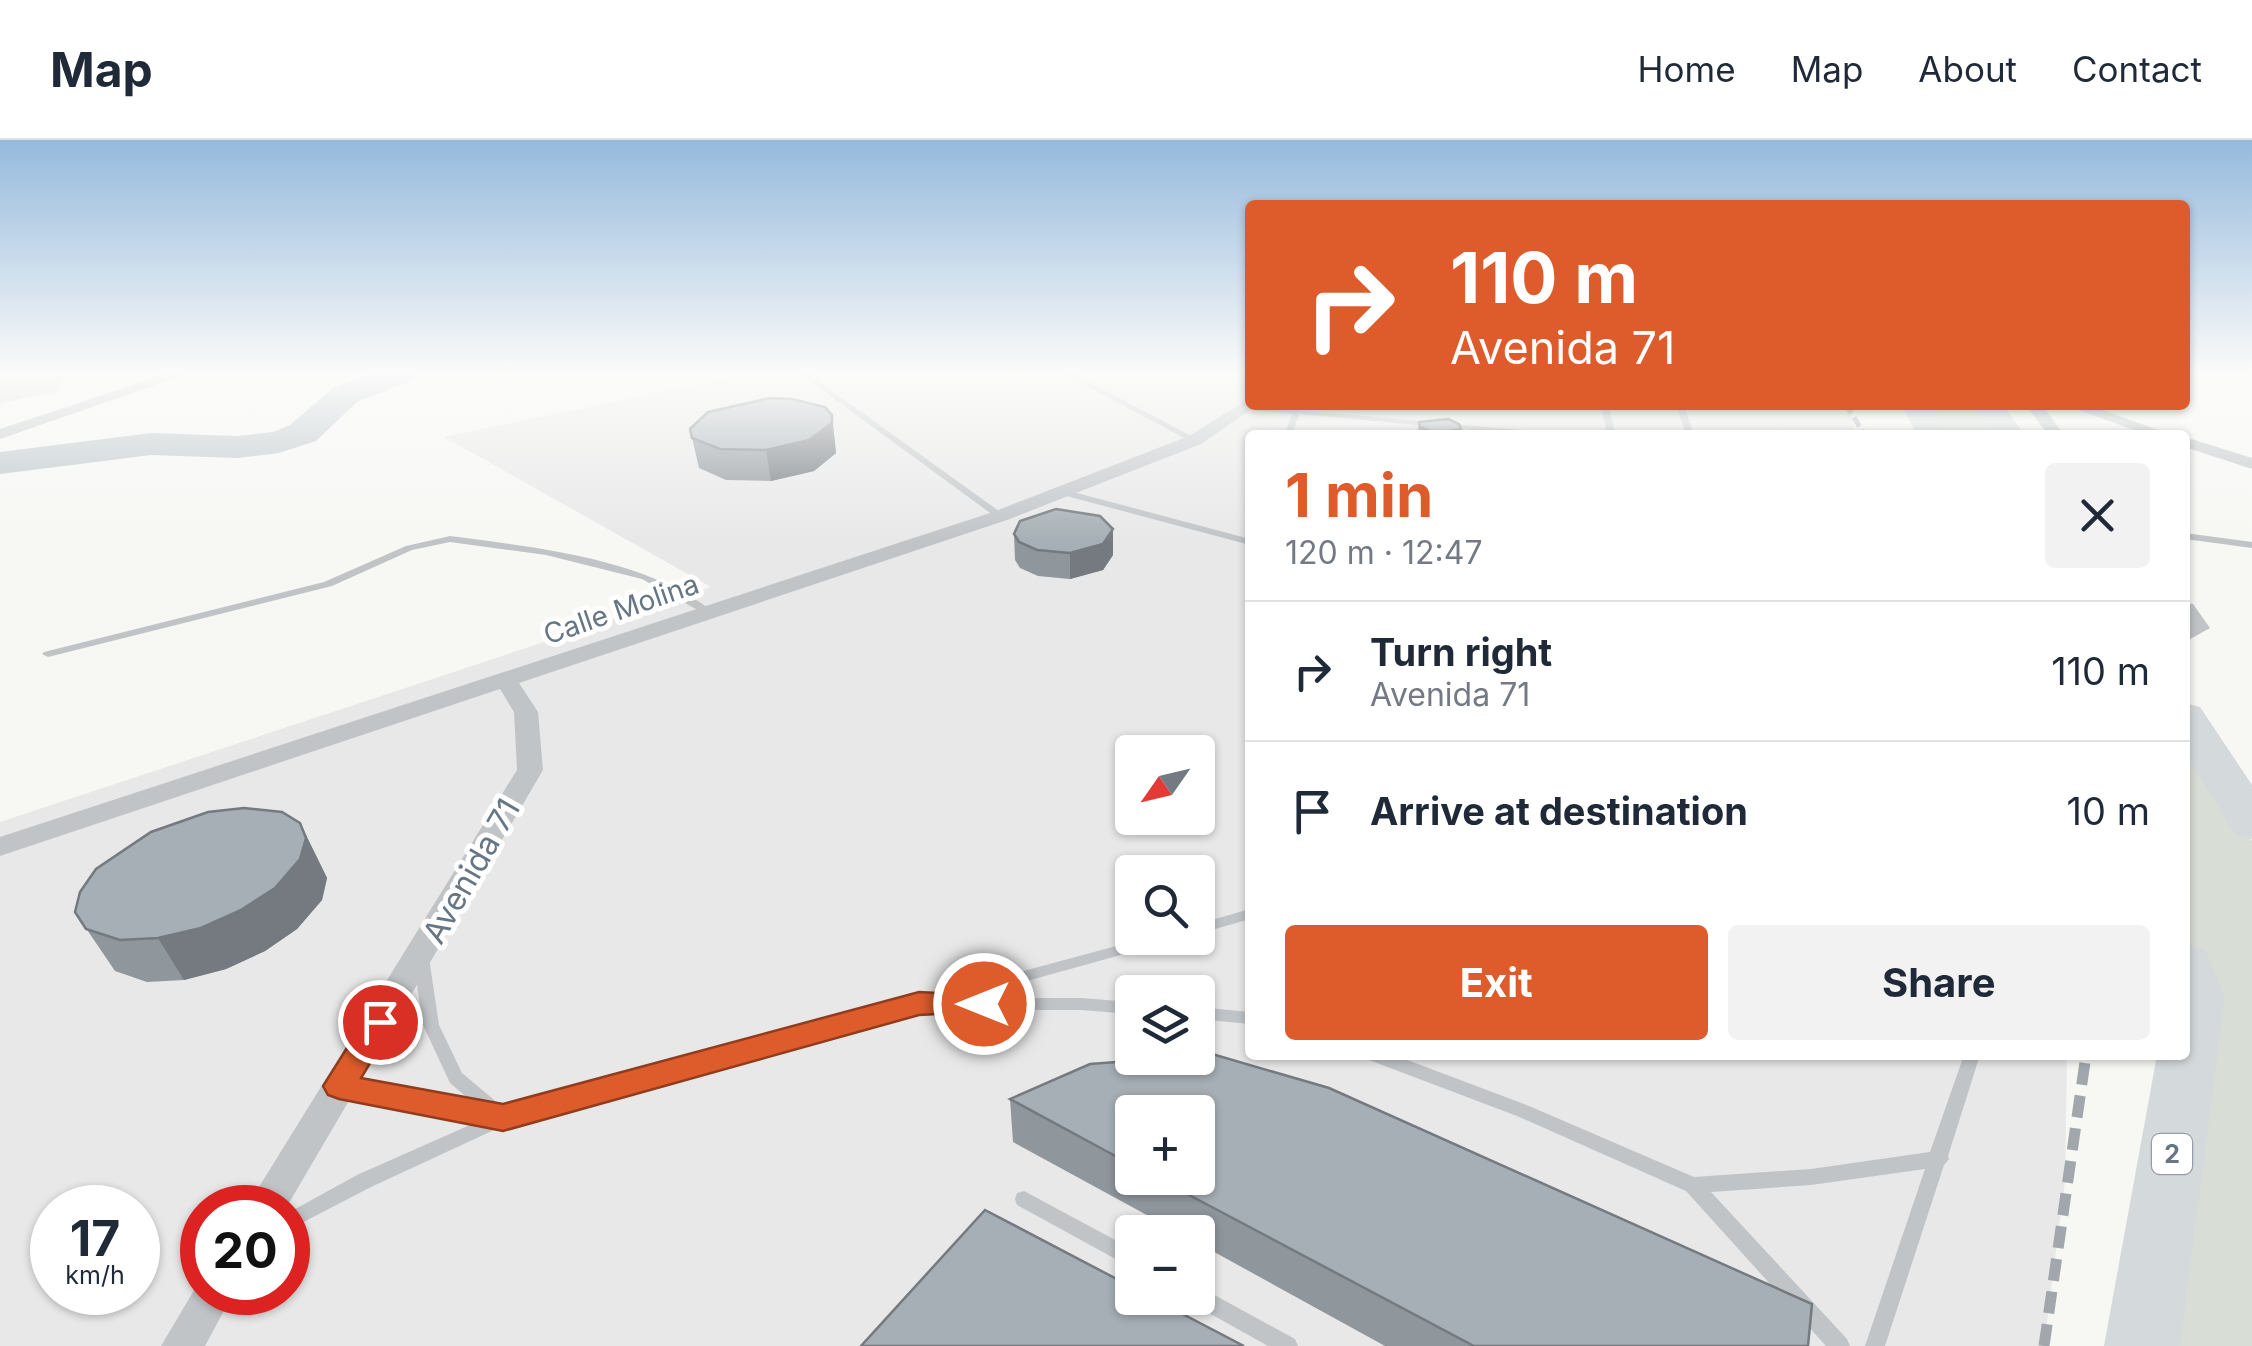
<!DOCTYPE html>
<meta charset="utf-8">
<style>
body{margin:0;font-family:Inter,sans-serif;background:#f2f2f3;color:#1f2937;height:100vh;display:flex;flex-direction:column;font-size:38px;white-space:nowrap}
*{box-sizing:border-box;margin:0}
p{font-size:32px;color:#747a83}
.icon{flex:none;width:55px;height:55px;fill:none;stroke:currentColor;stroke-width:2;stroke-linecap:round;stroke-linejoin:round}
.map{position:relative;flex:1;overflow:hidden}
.panel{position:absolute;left:1245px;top:290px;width:945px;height:630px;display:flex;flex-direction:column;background:#fff;border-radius:10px;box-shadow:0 2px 8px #0004}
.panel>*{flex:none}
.hud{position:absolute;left:1245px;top:60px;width:945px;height:210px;border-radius:10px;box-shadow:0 2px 8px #0004;background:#de5c2c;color:#fff;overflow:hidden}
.needle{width:65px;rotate:236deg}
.fabs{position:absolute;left:1115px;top:595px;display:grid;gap:20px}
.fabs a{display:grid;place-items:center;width:100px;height:100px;border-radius:10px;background:#fff;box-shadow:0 2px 8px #0004;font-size:50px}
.speed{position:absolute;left:30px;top:1045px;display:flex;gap:20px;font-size:50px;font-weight:700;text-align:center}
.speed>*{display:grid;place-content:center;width:130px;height:130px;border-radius:50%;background:#fff;box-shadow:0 2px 8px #0004;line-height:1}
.speed small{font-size:25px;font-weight:400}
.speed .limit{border:15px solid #d22;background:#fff;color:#111}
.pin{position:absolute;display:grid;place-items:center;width:85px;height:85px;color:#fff;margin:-42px;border:5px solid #fff;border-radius:50%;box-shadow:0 2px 10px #0007}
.me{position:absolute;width:110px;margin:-55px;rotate:270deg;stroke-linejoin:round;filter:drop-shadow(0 0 8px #0008)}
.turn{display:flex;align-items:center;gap:35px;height:210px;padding:0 40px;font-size:45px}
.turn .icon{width:130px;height:130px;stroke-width:2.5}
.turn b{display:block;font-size:70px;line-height:85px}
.round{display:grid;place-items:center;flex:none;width:105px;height:105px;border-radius:10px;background:#f2f2f3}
.headline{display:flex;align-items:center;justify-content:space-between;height:170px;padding:0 40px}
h1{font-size:60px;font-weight:700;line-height:75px;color:#de5c2c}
.action{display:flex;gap:20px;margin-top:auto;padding:20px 40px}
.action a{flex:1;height:115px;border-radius:10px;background:#de5c2c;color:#fff;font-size:40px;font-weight:700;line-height:115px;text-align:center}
.action a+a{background:#f2f2f3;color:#1f2937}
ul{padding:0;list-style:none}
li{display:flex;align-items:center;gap:30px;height:140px;padding:0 40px;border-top:2px solid #e0e1e3}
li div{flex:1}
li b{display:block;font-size:38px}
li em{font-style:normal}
header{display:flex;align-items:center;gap:60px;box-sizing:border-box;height:140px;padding:0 50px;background:#fff;border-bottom:2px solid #e0e1e3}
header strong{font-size:48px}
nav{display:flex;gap:55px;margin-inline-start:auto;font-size:35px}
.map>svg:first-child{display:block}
</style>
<header>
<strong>Map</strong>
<nav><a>Home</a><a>Map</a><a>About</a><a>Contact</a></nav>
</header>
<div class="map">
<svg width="2252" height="1206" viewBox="0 0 2252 1206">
<rect width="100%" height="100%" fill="#f7f7f4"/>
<!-- built -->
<path fill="#e7e8e7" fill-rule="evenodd" d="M754 233H1250V265H1849L1855 295H1250V915H2067L2065 1040 2044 1206H0V682L711 447 444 297ZM1132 612H1198V678H1132ZM1132 732H1198V798H1132ZM1132 852H1198V918H1132ZM1132 972H1198V1038H1132ZM52 1068H138V1152H52ZM202 1068H288V1152H202ZM1132 1092H1198V1158H1132Z"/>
<!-- green -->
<g fill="#d8ddd5">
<polygon points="0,236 65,236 57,252 0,263"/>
<polygon points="1916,265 1990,265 2009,295 1932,295"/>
<polygon points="2185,585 2252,701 2252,1206 2142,1206 2196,856 2185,828"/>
</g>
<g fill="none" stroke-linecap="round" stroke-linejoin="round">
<!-- river -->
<polygon fill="#bac4c9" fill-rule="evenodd" points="373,233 418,233 413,240 357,262 316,301 279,313 238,318 151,315 0,334 0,312 151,293 238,296 273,292 290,285 333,248"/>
<!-- lane -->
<g fill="#c0c4c7" fill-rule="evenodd">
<polygon points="799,233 807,233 1003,374 1003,378 997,378"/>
<polygon points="1062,233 1071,233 1199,300 1192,302"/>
<polygon points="1240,265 1554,293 1558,295 1527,295 1299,274 1292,295 1284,295 1292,274 1243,269 1240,269"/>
<polygon points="1601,265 1609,265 1615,295 1607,295"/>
<polygon points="1676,265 1684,265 1694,295 1686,295"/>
<polygon points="1062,349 1250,399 1250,405 1059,354 1057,352"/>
<polygon points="2185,393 2252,402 2252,408 2185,399"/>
<path d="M450 396C533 407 645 418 712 471L711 473H703L642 439 546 415 450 402 412 410 332 446 48 517 42 514 44 512 324 442 406 406Z"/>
<polygon points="1250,769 1250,779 1198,794 1198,784"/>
<polygon points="1146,798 1172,798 1169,802 1164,803 966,858 1081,858 1132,862 1132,874 1081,870 937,870 931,868 507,984 371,1047 288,1090 288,1073 357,1035 479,981 339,953 333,951 330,946 333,941 339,939 476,965 450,943 423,885 413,818 416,814 421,812 426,814 429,818 439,885 462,933 506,970"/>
<polygon points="1198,867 1250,872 1250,884 1198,879"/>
<polygon points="1367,915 1394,915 1529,966 1694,1037 1811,1029 1930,1012 1964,915 1980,915 1948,1016 1949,1019 1944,1025 1885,1206 1865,1206 1925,1029 1811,1045 1711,1052 1847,1199 1850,1206 1826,1206 1686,1051 1517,976 1369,920"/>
<polygon points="1024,1051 1132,1109 1132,1128 1017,1065 1015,1059 1017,1053"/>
<polygon points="1198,1146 1295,1199 1298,1206 1268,1206 1191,1163 1189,1158 1198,1158"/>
</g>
<!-- street -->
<g fill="#c0c4c7" fill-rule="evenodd">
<polygon points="169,233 190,233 0,299 0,289"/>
<polygon points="1250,258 1250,265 1256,266 1201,304 1007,380 519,543 538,572 543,630 286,1068 246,1068 517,630 514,572 500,549 0,716 0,697 993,372 1189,296"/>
<polygon points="2026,265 2042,265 2064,295 2048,295"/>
<polygon points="2065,265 2089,265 2172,295 2148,295"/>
<polygon points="2185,297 2252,318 2252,329 2185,307"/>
<polygon points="2185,463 2193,464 2210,488 2185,502"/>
<polygon points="202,1137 202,1152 234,1152 205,1206 161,1206"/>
</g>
<!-- highway -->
<g fill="#d4d9dc" fill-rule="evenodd">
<polygon points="1902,265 1930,265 1947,295 1917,295"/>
<polygon points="1976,265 2004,265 2024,295 1994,295"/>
<polygon points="2185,563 2200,567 2252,645 2252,699 2235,694 2185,612"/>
<polygon points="2185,804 2205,810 2225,856 2180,1206 2104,1206 2157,915 2185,915"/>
</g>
<!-- rail-far1 -->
<polyline stroke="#a1a7ad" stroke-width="5" stroke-dasharray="10 5" stroke-linecap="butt" points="1846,265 1865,295"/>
<!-- rail -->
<polyline stroke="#a1a7ad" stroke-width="11" stroke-dasharray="22 11" stroke-linecap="butt" points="2044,1206 2086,915"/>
</g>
<!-- wall -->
<g fill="#8f969c" fill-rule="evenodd">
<polygon points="1470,265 1504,265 1502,269 1488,270 1474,267"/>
<polygon points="832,275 836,313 814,331 771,341 726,340 699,328 690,289"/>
<polygon points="1419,282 1461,289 1460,295 1417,295"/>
<polygon points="1113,389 1113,415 1103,430 1070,439 1038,436 1020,428 1015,420 1014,394"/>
<polygon points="300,683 327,738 322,760 297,789 265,811 226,829 184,840 147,842 115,831 75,772"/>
<path d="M1212 914 1329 948 1812 1164 1808 1206H1385L1198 1103V1092H1178L1013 1002 1010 959 1090 924 1171 918H1198V915ZM1132 972H1198V1038H1132Z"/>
</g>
<!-- shaded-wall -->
<g fill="#747a7f">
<polygon points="1489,265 1504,265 1502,269 1488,270"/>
<polygon points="832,275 836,313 814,331 771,341 766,310"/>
<polygon points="1461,289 1460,295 1434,295 1435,293"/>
<polygon points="1113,389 1113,415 1103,430 1070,439 1070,413"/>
<polygon points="300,683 327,738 322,760 297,789 265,811 226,829 184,840 158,798"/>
</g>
<!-- building -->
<g fill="#a6afb5" stroke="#747a7f" stroke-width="2.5">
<polygon points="770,258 792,259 825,267 832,275 832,283 809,300 766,310 720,309 692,298 690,289 708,272"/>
<polygon points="1448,279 1459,284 1461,289 1435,293 1420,287 1419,282"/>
<polygon points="1056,369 1100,376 1113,389 1103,404 1070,413 1037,410 1019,402 1014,394 1020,381"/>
<polygon points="244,668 282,672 300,683 306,698 300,719 275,748 241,770 201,788 158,798 120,800 86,789 75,772 80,752 96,729 151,692 208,672"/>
<polygon points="1212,914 1329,948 1812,1164 1808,1206 1474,1206 1157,1038 1198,1038 1198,972 1132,972 1132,1025 1010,959 1090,924 1171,918 1198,918 1198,915"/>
<polygon points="985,1070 1132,1147 1132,1158 1152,1158 1244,1206 861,1206"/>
</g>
<!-- sky -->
<linearGradient id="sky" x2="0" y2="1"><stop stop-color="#95badc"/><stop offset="0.58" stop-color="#fbfbfa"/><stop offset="1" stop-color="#fbfbfa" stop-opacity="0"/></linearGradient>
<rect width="2252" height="402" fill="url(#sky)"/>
<!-- route -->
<polygon fill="#de5c2c" stroke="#903c1d" stroke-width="2.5" points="919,852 994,856 999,864 994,871 919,875 503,991 339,959 328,955 323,946 369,873 380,870 390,873 395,882 361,938 503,964"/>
<g text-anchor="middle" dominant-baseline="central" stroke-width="10" stroke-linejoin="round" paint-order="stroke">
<!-- shield labels -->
<rect fill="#fff" stroke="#949fa9" stroke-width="2.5" x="2152" y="994" width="40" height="40" rx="8"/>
<g font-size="25" font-weight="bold" fill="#667684">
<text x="2172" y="1014">2</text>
</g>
<!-- street labels -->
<g font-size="28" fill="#667684" stroke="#fff">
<text transform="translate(621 469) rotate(-19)">Calle Molina</text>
</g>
<!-- near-street labels -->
<g font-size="32" fill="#667684" stroke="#fff">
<text transform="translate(471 731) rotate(-60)">Avenida 71</text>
</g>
</g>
</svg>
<div class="fabs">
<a><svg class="needle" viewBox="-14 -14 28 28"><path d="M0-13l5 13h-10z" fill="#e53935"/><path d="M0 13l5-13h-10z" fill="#747a83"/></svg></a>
<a><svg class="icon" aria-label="search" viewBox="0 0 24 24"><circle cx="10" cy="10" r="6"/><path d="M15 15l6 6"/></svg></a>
<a><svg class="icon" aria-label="layers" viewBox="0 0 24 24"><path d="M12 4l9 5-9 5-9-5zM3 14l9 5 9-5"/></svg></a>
<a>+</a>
<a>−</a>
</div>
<div class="speed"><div>17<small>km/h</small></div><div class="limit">20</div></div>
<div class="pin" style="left:380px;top:882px;background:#d93025"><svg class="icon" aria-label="arrive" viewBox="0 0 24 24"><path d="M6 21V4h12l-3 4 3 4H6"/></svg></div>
<svg class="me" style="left:984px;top:864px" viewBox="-20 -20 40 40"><circle r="17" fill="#de5c2c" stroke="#fff" stroke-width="3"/><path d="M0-11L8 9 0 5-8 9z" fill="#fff"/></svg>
<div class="hud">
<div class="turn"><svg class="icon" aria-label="right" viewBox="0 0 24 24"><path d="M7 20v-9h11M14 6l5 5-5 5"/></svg><div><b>110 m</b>Avenida 71</div></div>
</div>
<section class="panel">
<div class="headline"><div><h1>1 min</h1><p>120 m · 12:47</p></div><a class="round"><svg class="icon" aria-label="close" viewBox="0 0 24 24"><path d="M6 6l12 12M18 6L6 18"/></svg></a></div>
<ul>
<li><svg class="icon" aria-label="right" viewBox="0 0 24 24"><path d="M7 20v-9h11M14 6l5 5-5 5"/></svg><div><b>Turn right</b><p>Avenida 71</p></div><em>110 m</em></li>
<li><svg class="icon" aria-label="arrive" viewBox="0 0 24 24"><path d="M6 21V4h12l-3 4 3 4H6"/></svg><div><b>Arrive at destination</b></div><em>10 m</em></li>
</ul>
<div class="action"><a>Exit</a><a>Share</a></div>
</section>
</div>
